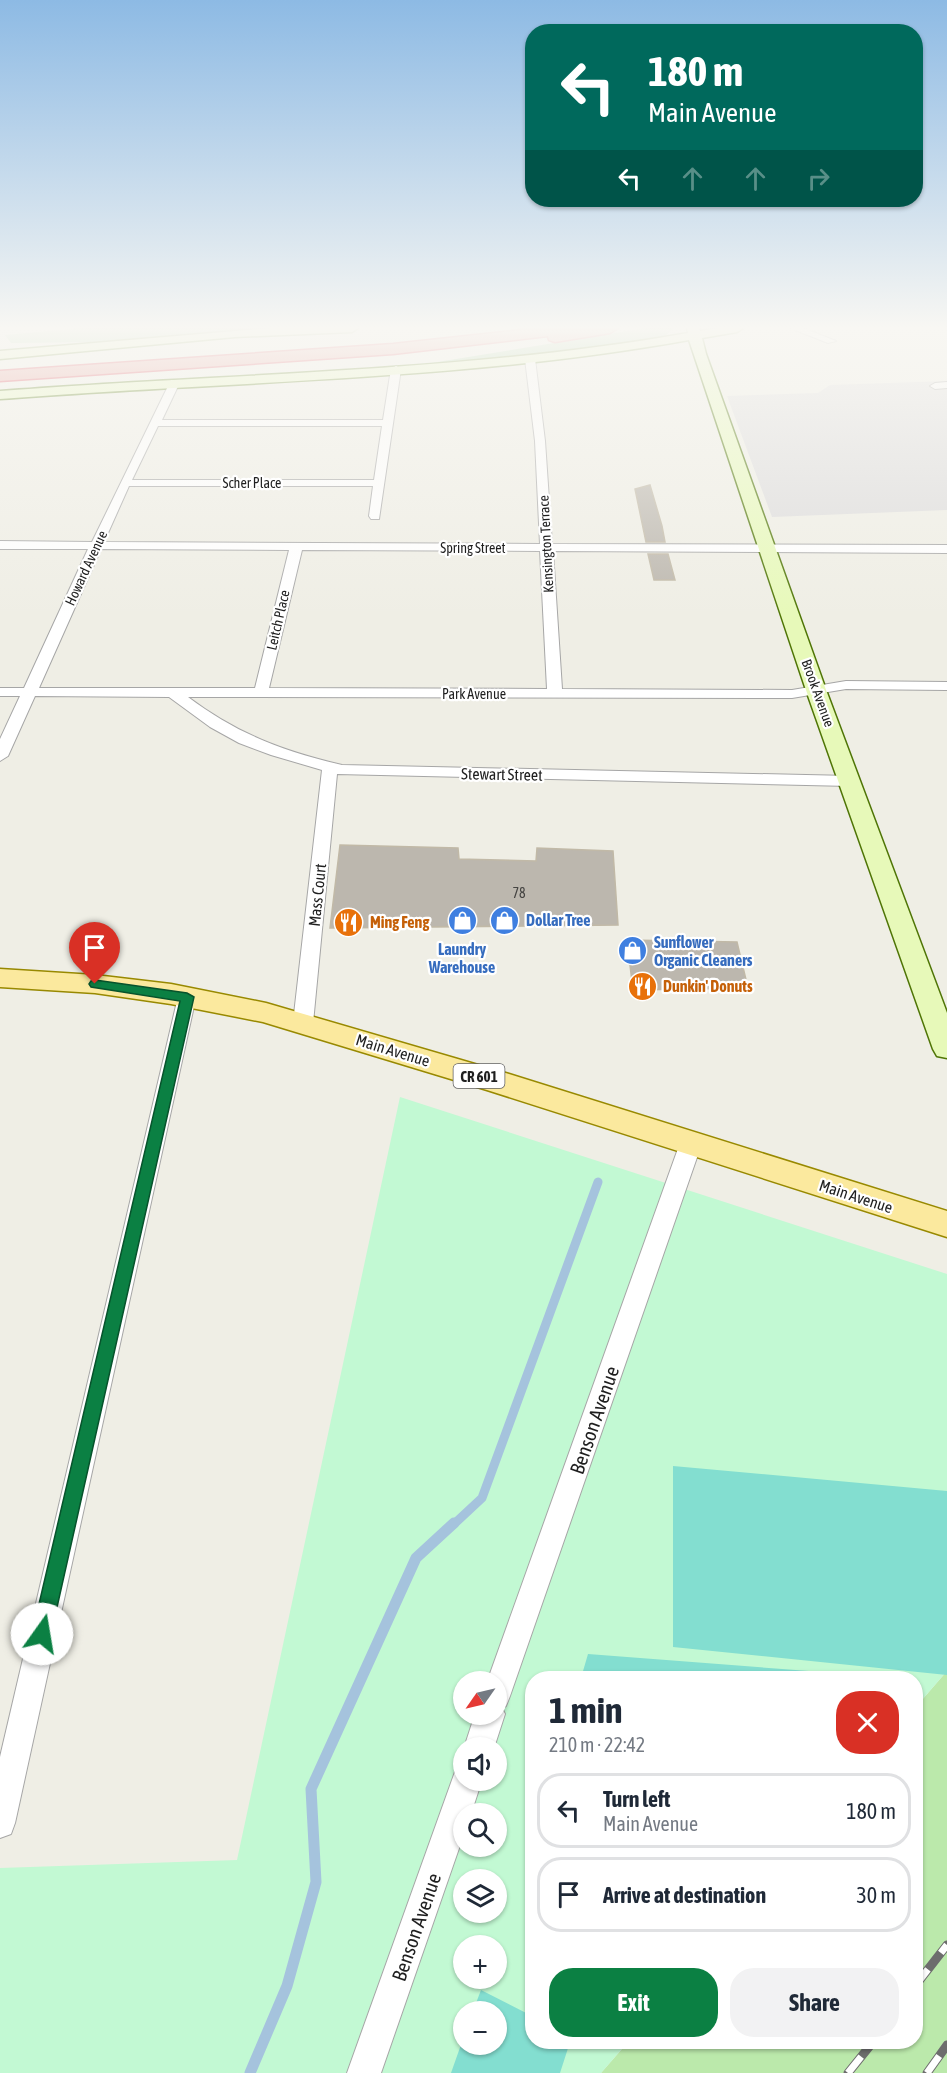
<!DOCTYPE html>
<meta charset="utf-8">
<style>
body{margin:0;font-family:"Asap Condensed",sans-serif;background:#f2f2f3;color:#1f2937;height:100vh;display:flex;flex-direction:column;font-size:22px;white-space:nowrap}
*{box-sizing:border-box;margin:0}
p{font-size:20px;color:#747a83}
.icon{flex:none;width:33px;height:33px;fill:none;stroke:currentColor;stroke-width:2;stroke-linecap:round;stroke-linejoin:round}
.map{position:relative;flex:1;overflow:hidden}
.panel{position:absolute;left:525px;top:1671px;width:398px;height:378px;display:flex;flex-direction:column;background:#fff;border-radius:24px;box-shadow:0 2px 4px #0004}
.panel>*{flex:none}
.banner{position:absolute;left:525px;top:24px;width:398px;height:183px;border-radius:24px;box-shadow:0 2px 4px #0004;background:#00695c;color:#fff;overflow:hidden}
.needle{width:39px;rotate:236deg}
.tools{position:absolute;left:453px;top:1671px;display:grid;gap:12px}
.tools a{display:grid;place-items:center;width:54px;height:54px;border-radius:50%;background:#fff;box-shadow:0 2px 4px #0004;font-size:30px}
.pin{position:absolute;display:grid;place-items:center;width:51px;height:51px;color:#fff;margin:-62px -26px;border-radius:50% 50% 50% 0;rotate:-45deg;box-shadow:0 0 6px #0007}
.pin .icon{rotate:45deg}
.me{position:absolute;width:66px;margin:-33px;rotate:13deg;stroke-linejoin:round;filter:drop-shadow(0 0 4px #0008)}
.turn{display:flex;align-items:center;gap:21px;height:126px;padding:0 24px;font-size:27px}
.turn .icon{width:78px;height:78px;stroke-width:2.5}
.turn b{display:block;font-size:42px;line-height:51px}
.lanes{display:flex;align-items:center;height:57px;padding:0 24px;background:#0003;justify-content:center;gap:30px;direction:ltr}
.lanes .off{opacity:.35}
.round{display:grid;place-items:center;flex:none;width:63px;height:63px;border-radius:24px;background:#f2f2f3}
.head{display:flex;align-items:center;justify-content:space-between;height:102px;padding:0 24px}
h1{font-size:36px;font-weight:700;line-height:45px}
.cta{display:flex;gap:12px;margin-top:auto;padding:12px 24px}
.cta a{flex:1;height:69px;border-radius:24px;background:#0b8043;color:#fff;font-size:24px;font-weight:700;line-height:69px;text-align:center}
.cta a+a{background:#f2f2f3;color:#1f2937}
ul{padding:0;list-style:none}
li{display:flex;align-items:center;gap:18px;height:75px;margin:0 12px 9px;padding:0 12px;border:3px solid #e0e1e3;border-radius:24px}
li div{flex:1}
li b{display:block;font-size:22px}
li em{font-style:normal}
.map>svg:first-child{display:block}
</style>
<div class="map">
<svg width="947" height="2073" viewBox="0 0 947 2073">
<rect width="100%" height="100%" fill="#efeee5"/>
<!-- residential -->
<polygon fill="#dddcdc" points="947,381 947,510 772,517 727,396 818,393 830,385"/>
<!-- grass -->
<polygon fill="#bbe9ab" points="947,1671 947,2073 601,2073 628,2042 915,2042 915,1708"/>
<!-- forest -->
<g fill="#9dce9a">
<polygon points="81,328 280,328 91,342 11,343 5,335"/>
<polygon points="646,328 674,328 663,338 596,349 413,366"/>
</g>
<!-- park -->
<path fill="#c2f9d3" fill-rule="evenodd" d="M400 1097 947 1274V1671L915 1708V1678H532V2042H628L601 2073H0V1868L237 1860ZM464 1682H496V1714H464ZM464 1748H496V1780H464ZM464 1814H496V1846H464ZM464 1880H496V1912H464ZM464 1946H496V1978H464ZM464 2012H496V2044H464Z"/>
<!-- pitch -->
<g fill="#83ded0">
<polygon points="673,1466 947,1491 947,1675 673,1647"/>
<polygon points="588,1654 822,1672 824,1678 581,1678"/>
<polygon points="481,1990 532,2016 532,2042 570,2042 560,2073 451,2073 463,2039 464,2044 496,2044 496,2012 473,2011"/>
</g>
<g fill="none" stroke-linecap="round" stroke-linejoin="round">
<!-- stream-far1 -->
<polyline stroke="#a5c3dd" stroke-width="9" points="453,1525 482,1498 598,1182"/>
<!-- stream -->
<polyline stroke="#a5c3dd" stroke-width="11" points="250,2073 287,1986 316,1882 311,1789 416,1558 454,1523"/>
</g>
<!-- building -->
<g fill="#bcb7ae" stroke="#c1b9a7" stroke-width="1.5">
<polygon points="650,485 662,526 665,542 646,542 635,489"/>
<polygon points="648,554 668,554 675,580 654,580"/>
<polygon points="340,845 458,848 459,859 536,861 537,848 613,851 618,925 330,928"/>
<polygon points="627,940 737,942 748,988 633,990"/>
</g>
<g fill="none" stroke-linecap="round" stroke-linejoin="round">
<defs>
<g id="street">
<polygon points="790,328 803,328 836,341 828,343"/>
<path d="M530 356 535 359 545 441 552 544 947 545V553L553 551 562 689 792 690 846 681 947 682V690L846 689 792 698 188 697C237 734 283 751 342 765L850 776 858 781 850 786 337 774 313 1023 310 1028 303 1030 296 1028 293 1023 322 770 271 755 239 743 210 727 169 697 35 696 8 756 0 761V739L20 696H0V688H24L88 549H0V541L92 542 171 380 180 382 162 420H383L391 369 396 366 401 369 379 519H371L369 516 373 486H129L104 542 540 544 535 441 525 359ZM158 426H382L374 480H132ZM101 549 289 550 255 688H39ZM302 550 540 551 547 689 269 688Z"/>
<polygon points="947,382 947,388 935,389 930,386 935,383"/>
<polygon points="187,991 194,993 196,997 15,1823 11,1834 0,1838 0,1757 178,997 180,993"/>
<polygon points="691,1135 698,1138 702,1143 510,1696 506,1706 502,1708 505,1714 494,1748 464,1748 475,1714 496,1714 496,1682 487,1682 680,1143 684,1138"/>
<polygon points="464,1766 464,1780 482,1780 471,1814 464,1814 464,1834 381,2073 347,2073 452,1780 456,1769"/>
</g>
<g id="secondary">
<polygon points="271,328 358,328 352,332 235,337 0,359 0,351"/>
<path d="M687 328H699L700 331 718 328H743L737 332 702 338 706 354 826 690 947 1013V1058L937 1056 933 1049 806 690 689 340C462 381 230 381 0 399V391C229 373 461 373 688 333Z"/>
</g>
<polygon id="primary" points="0,969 95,975 171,984 266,1003 509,1074 947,1211 947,1237 487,1090 263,1022 171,1004 95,993 0,987"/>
<polygon id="highway" points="539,328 618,328 610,333 555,342 549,340 548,336 393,354 0,381 0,371 393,344"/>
</defs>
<!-- street casing -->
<use href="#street" stroke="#a6a6a6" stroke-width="2"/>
<!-- secondary casing -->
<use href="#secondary" stroke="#4f7506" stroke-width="3"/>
<!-- primary casing -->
<use href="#primary" stroke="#988901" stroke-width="3"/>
<!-- highway casing -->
<use href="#highway" stroke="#da2639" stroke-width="3"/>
<!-- street -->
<use href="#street" fill="#fff" fill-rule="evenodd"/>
<!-- secondary -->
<use href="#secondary" fill="#e7f9b9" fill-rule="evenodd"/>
<!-- primary -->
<use href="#primary" fill="#fbe99e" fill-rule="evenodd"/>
<!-- highway -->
<use href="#highway" fill="#e6918d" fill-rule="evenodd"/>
<defs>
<g id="rail">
<polyline points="915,1986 947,1945"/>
<polyline points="848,2073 873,2042"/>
<polyline points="927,2073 947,2045"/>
</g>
</defs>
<!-- rail casing -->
<use href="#rail" stroke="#6d6d6d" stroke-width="9"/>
<!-- rail -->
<use href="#rail" stroke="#fff" stroke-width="7" stroke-dasharray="21" stroke-linecap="butt"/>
</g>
<!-- sky -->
<linearGradient id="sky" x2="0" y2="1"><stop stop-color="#8dbae4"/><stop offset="0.53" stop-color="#f8f7f3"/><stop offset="1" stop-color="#f8f7f3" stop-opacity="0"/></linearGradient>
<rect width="947" height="618" fill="url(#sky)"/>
<!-- route -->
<polygon fill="#0b8043" stroke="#07532c" stroke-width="1.5" points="95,980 187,993 194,997 51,1634 48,1640 42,1643 35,1640 32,1634 180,1001 91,987 89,984 91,981"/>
<!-- icons -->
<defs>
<symbol id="shop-disc" viewBox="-11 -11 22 22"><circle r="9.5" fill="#3f7fe0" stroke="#fff"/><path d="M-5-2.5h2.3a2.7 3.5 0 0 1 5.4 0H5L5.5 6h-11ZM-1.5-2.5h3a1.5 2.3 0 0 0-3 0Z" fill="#fff"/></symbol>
<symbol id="restaurant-disc" viewBox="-11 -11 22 22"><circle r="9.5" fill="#e8710a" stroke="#fff"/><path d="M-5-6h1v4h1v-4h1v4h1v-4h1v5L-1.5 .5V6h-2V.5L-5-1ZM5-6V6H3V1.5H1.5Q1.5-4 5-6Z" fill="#fff"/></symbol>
</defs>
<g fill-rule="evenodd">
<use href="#shop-disc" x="488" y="904" width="33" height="33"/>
<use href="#shop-disc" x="446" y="904" width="33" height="33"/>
<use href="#restaurant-disc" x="332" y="906" width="33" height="33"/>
<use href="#shop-disc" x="616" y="934" width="33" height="33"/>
<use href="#restaurant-disc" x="626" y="970" width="33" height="33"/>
</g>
<g text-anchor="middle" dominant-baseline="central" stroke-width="4.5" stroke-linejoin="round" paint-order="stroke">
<!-- far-street labels -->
<g font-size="14" fill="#1f1f1f" stroke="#fff">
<text x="252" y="483">Scher Place</text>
<text transform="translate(546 544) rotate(-93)">Kensington Terrace</text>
<text x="473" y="548">Spring Street</text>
<text transform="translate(86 568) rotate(-65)">Howard Avenue</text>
<text transform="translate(278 620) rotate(-77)">Leitch Place</text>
<text transform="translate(818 693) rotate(70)">Brook Avenue</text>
<text x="474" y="694">Park Avenue</text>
</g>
<!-- number labels -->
<g font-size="14" fill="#464543">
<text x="519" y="893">78</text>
</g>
<!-- shield labels -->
<rect fill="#fff" stroke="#626262" stroke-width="1.5" x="453.5" y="1064" width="51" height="24" rx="4.5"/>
<g font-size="15" font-weight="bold" fill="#1f1f1f">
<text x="479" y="1076">CR 601</text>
</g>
<!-- street labels -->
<g font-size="16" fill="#1f1f1f" stroke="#fff">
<text transform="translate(502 774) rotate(1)">Stewart Street</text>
<text transform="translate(317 895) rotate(-84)">Mass Court</text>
<text transform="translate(393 1050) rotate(17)">Main Avenue</text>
<text transform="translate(856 1196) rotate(18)">Main Avenue</text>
</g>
<!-- shop labels -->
<g font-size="16" font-weight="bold" fill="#366cbe" stroke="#fff" text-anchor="start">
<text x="526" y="920">Dollar Tree</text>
<text x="654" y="942">Sunflower<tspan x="654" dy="18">Organic Cleaners</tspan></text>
<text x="462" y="949" text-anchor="middle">Laundry<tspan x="462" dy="18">Warehouse</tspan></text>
</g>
<!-- food labels -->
<g font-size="16" font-weight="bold" fill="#c56008" stroke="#fff" text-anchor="start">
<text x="370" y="922">Ming Feng</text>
<text x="663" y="986">Dunkin' Donuts</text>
</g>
<!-- near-street labels -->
<g font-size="20" fill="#1f1f1f" stroke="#fff">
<text transform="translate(594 1420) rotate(-71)">Benson Avenue</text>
<text transform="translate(416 1927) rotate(-71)">Benson Avenue</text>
</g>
</g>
</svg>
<div class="tools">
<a><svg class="needle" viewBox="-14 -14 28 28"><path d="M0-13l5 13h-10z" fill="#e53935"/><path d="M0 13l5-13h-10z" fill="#747a83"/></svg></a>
<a><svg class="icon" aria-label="sound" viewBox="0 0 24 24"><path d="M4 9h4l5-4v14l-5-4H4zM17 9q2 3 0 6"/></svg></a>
<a><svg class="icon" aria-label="search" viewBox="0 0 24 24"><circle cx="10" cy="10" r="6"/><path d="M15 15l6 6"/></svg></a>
<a><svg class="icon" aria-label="layers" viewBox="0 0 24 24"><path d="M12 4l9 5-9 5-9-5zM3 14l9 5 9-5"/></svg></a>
<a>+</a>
<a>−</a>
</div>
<div class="pin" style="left:95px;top:984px;background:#d93025"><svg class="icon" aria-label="arrive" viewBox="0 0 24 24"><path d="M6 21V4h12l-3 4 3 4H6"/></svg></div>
<svg class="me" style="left:42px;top:1634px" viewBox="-20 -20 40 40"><circle r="19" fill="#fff"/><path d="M0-13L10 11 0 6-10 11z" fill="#0b8043"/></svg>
<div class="banner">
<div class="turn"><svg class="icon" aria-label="left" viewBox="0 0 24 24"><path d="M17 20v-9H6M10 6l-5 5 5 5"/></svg><div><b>180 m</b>Main Avenue</div></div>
<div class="lanes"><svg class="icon" aria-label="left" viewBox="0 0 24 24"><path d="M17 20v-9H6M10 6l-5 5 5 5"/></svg><svg class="icon off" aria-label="ahead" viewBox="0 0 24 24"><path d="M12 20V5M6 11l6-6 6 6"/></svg><svg class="icon off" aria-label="ahead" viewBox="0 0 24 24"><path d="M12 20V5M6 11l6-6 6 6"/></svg><svg class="icon off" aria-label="right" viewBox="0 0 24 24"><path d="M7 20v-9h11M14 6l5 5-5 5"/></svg></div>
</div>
<section class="panel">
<div class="head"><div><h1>1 min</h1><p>210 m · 22:42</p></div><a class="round" style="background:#d93025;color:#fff"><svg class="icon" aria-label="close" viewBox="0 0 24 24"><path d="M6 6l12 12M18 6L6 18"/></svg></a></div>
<ul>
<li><svg class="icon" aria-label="left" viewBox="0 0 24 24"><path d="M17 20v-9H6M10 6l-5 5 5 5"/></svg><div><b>Turn left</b><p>Main Avenue</p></div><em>180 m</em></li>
<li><svg class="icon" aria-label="arrive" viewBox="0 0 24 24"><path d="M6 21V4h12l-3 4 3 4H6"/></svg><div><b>Arrive at destination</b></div><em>30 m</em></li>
</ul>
<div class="cta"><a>Exit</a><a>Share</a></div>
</section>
</div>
